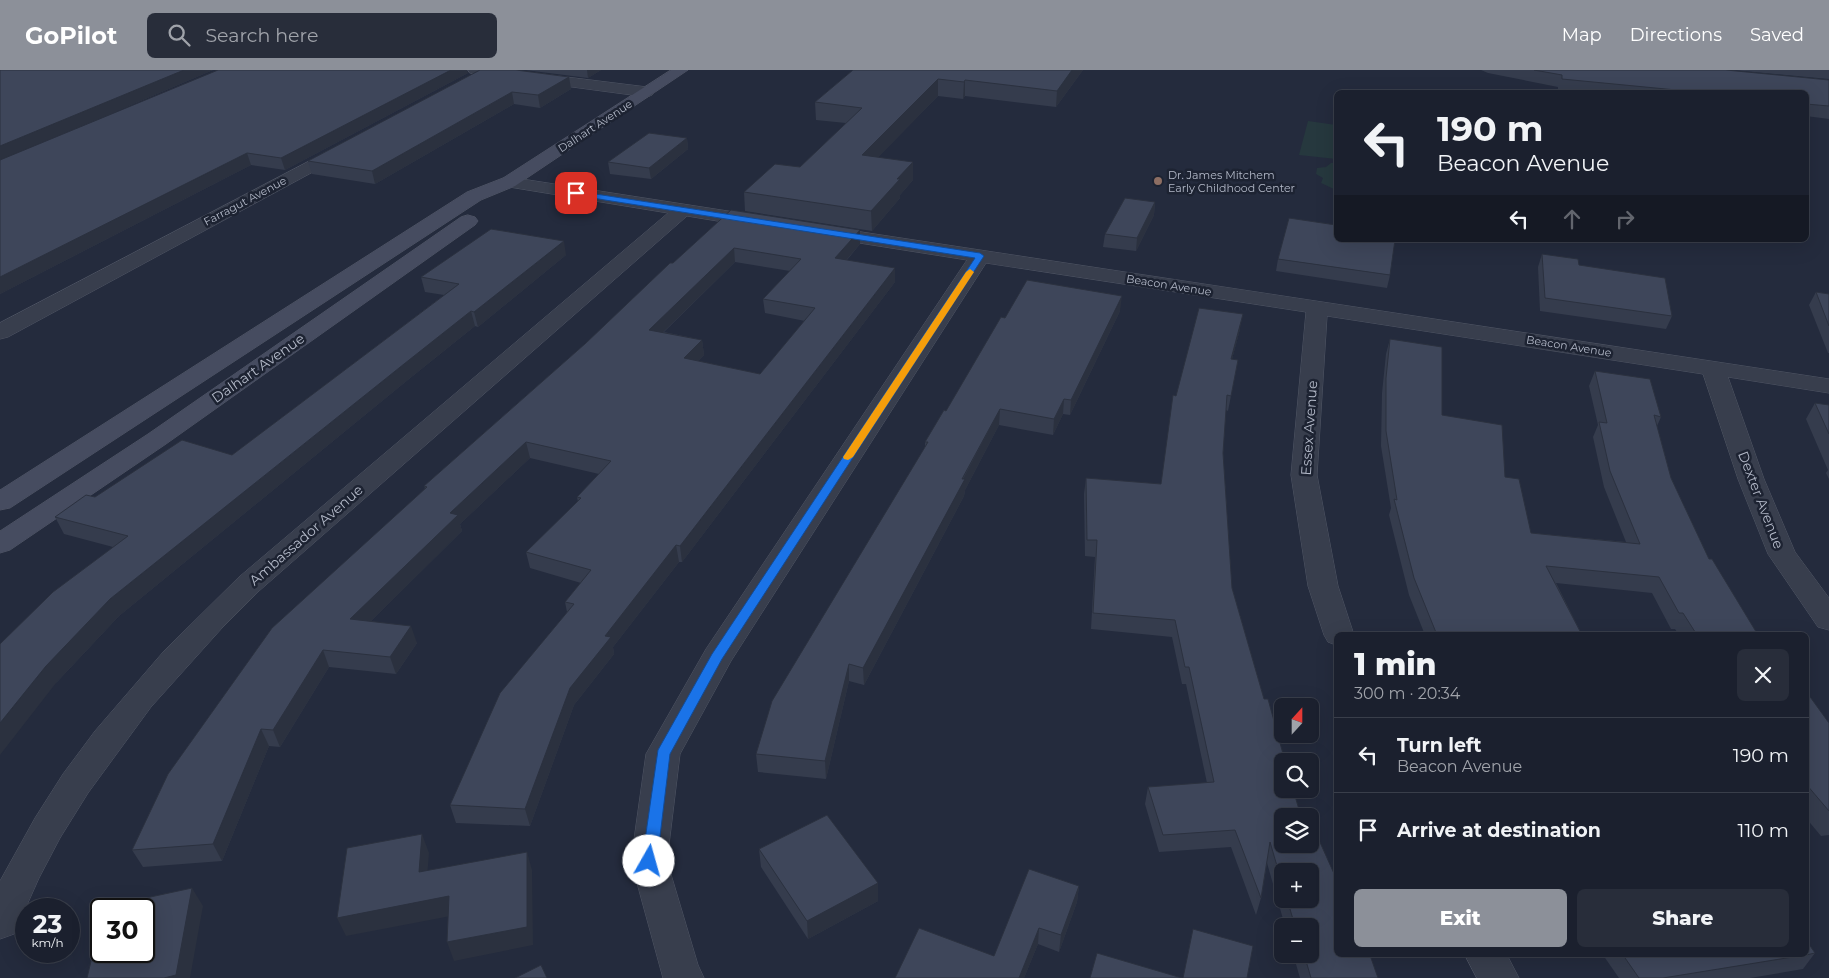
<!DOCTYPE html>
<meta charset="utf-8">
<style>
body{margin:0;font-family:Montserrat,sans-serif;background:#282d3a;color:#f1f3f6;height:100vh;display:flex;flex-direction:column;font-size:19px;white-space:nowrap}
*{box-sizing:border-box;margin:0}
p{font-size:16px;color:#a0a3aa}
.icon{flex:none;width:28px;height:28px;fill:none;stroke:currentColor;stroke-width:2;stroke-linecap:round;stroke-linejoin:round}
.map{position:relative;flex:1;overflow:hidden}
.side{position:absolute;left:1334px;top:562px;width:475px;height:325px;display:flex;flex-direction:column;background:#1b202e;border-radius:8px;box-shadow:0 5px 20px #0002,0 0 0 1px #393e4a}
.side>*{flex:none}
.hud{position:absolute;left:1334px;top:20px;width:475px;height:152px;border-radius:8px;box-shadow:0 5px 20px #0002,0 0 0 1px #393e4a;background:#1b202e;color:#f1f3f6;overflow:hidden}
.needle{width:32px;rotate:21deg}
.controls{position:absolute;left:1274px;top:628px;display:grid;gap:10px}
.controls a{display:grid;place-items:center;width:45px;height:45px;border-radius:8px;background:#1b202e;box-shadow:0 5px 20px #0002,0 0 0 1px #393e4a;font-size:25px}
.speed{position:absolute;left:15px;top:828px;display:flex;gap:10px;font-size:25px;font-weight:700;text-align:center}
.speed>*{display:grid;place-content:center;width:65px;height:65px;border-radius:50%;background:#1b202e;box-shadow:0 5px 20px #0002,0 0 0 1px #393e4a;line-height:1}
.speed small{font-size:12px;font-weight:400}
.speed .limit{border:2px solid #111;border-radius:8px;background:#fff;color:#111}
.pin{position:absolute;display:grid;place-items:center;width:42px;height:42px;color:#fff;margin:-21px;border-radius:10px;box-shadow:0 2px 8px #0006}
.me{position:absolute;width:55px;margin:-28px;rotate:7deg;stroke-linejoin:round;filter:drop-shadow(0 0 4px #0008)}
.turn{display:flex;align-items:center;gap:18px;height:105px;padding:0 20px;font-size:22px}
.turn .icon{width:65px;height:65px;stroke-width:2.5}
.turn b{display:block;font-size:35px;line-height:42px}
.lanes{display:flex;align-items:center;height:48px;padding:0 20px;background:#0003;justify-content:center;gap:25px;direction:ltr}
.lanes .off{opacity:.35}
.round{display:grid;place-items:center;flex:none;width:52px;height:52px;border-radius:8px;background:#282d3a}
.head{display:flex;align-items:center;justify-content:space-between;height:85px;padding:0 20px}
h1{font-size:30px;font-weight:800;line-height:38px}
.button{display:flex;gap:10px;margin-top:auto;padding:10px 20px}
.button a{flex:1;height:58px;border-radius:8px;background:#8c9099;color:#fff;font-size:20px;font-weight:800;line-height:58px;text-align:center}
.button a+a{background:#282d3a;color:#f1f3f6}
ul{padding:0;list-style:none}
li{display:flex;align-items:center;gap:15px;height:75px;padding:0 20px;border-top:1px solid #393e4a}
li div{flex:1}
li b{display:block;font-size:19px}
li em{font-style:normal}
header{display:flex;align-items:center;gap:30px;box-sizing:border-box;height:70px;padding:0 25px;background:#8c9099;color:#fff}
header strong{font-size:24px}
nav{display:flex;gap:28px;margin-inline-start:auto;font-size:18px}
.search{width:350px;height:45px;background:#282d3a;display:flex;align-items:center;gap:12px;box-sizing:border-box;padding:0 18px;border-radius:8px;color:#a0a3aa;font-size:19px}
.map>svg:first-child{display:block}
</style>
<header>
<strong>GoPilot</strong>
<div class="search"><svg class="icon" aria-label="search" viewBox="0 0 24 24"><circle cx="10" cy="10" r="6"/><path d="M15 15l6 6"/></svg>Search here</div>
<nav><a>Map</a><a>Directions</a><a>Saved</a></nav>
</header>
<div class="map">
<svg width="1829" height="908" viewBox="0 0 1829 908">
<rect width="100%" height="100%" fill="#242b3d"/>
<!-- green -->
<g fill="#26383e">
<polygon points="1308,51 1336,55 1336,89 1299,85"/>
<polygon points="1331,93 1336,93 1336,120 1321,113 1323,108 1316,104 1317,98 1326,97"/>
</g>
<g fill="none" stroke-linecap="round" stroke-linejoin="round">
<defs>
<g id="street">
<polygon points="468,0 510,0 647,17 652,19 655,22 652,25 647,27 475,4 470,3"/>
<polygon points="342,74 348,75 351,79 348,83 8,267 0,269 0,253"/>
<polygon points="509,107 760,146 767,148 770,152 767,156 760,158 687,146 259,521 222,558 151,637 88,723 60,768 39,808 14,864 0,869 0,811 35,748 63,704 95,661 164,581 239,507 668,143 503,116 500,112 503,108"/>
<polygon points="822,156 1829,309 1829,323 1728,307 1764,409 1795,482 1829,528 1829,560 1818,557 1768,484 1738,409 1703,304 1327,246 1317,405 1338,516 1354,565 1336,565 1336,575 1328,572 1324,565 1308,516 1291,405 1306,242 986,193 731,591 680,684 667,791 698,895 704,908 663,908 631,791 646,684 706,579 967,190 815,166 812,162 815,158"/>
<polygon points="1465,885 1507,885 1519,908 1477,908"/>
</g>
<g id="secondary">
<polygon points="671,0 688,0 515,116 481,130 10,438 0,440 0,420 467,122 503,108"/>
<polygon points="468,145 475,147 478,151 475,155 166,374 10,480 0,483 0,461 148,364 461,147"/>
</g>
</defs>
<!-- street casing -->
<use href="#street" stroke="#505665" stroke-width="1"/>
<!-- secondary casing -->
<use href="#secondary" stroke="#505665" stroke-width="1"/>
<!-- street -->
<use href="#street" fill="#383e4d" fill-rule="evenodd"/>
<!-- secondary -->
<use href="#secondary" fill="#464c60" fill-rule="evenodd"/>
</g>
<!-- wall -->
<g fill="#353c4d" fill-rule="evenodd">
<polygon points="0,0 213,0 75,59 468,3 285,100 251,95 0,224"/>
<polygon points="480,0 569,7 571,19 540,38 514,34 375,114 312,104 308,91"/>
<polygon points="525,0 601,0 588,8"/>
<polygon points="853,0 1083,0 1056,37 965,26 963,29 938,26 878,87 913,110 900,125 900,128 872,161 745,141 744,122 800,97 846,53 816,50 815,32"/>
<polygon points="1481,0 1726,0 1829,10 1829,49 1806,46 1806,22 1581,22 1558,20 1558,17 1488,3"/>
<polygon points="1733,0 1829,0 1829,9"/>
<polygon points="687,68 688,79 651,109 610,104 608,92"/>
<polygon points="1155,132 1154,145 1136,181 1103,177 1105,164"/>
<path d="M731 140 860 174 847 190 895 212 682 492H679L613 577 614 584 574 635 530 756 456 753 450 735 567 542 565 532 581 513 530 498 526 482 578 432 577 427 599 404 530 388 460 454 462 461 371 551 417 573 396 604 329 597 280 677 269 676 222 791 143 797 132 780 425 418 424 416 586 273ZM735 192 790 201 763 229 765 243 805 251 760 304 698 291 704 285 702 270 664 262Z"/>
<polygon points="1542,184 1672,246 1666,259 1540,241 1538,197"/>
<polygon points="566,185 478,257 475,256 409,309 119,546 56,613 113,477 64,464 55,447 95,427 232,385 444,225 425,222 421,207"/>
<polygon points="1278,189 1390,205 1387,218 1276,201"/>
<polygon points="1816,222 1829,224 1829,283 1828,283 1809,235"/>
<polygon points="1120,241 1070,345 1063,344 1053,365 999,355 965,420 964,426 864,615 849,611 826,709 758,702 756,684 925,377 925,372 946,341 1005,248"/>
<path d="M1240 259 1232 289 1238 290 1228 341 1226 340 1223 383 1232 518 1264 629 1300 743 1378 908H1300L1293 884H1310V856H1285L1267 793 1261 828 1256 845 1231 777 1159 782 1145 734 1148 717 1207 713 1186 614H1182L1172 567 1091 559 1095 487 1085 486 1084 424 1086 408 1161 414 1176 326ZM1282 801 1310 829H1282Z"/>
<polygon points="1390,269 1442,345 1505,407 1531,463 1626,472 1604,417 1593,367 1598,355 1589,316 1595,301 1661,347 1657,356 1671,408 1709,489 1758,565 1679,565 1675,559 1671,559 1652,523 1556,513 1582,565 1425,565 1409,525 1389,445 1391,438 1381,376 1382,323 1386,284"/>
<polygon points="1815,333 1829,335 1829,409 1826,403 1828,400 1806,349"/>
<polygon points="1806,624 1829,653 1829,765 1821,766 1806,748"/>
<polygon points="759,779 878,831 808,869 761,797"/>
<polygon points="1079,816 1077,832 1059,882 1038,874 1024,908 895,908 994,886"/>
<polygon points="1815,883 1803,899 1750,908 1619,908 1603,885 1806,885"/>
</g>
<!-- shaded-wall -->
<g fill="#2b313f">
<polygon points="184,0 213,0 0,91 0,76"/>
<polygon points="451,0 467,0 468,3 285,100 281,88"/>
<polygon points="587,0 601,0 588,8"/>
<polygon points="1072,0 1083,0 1056,37 1057,21"/>
<polygon points="569,7 571,19 540,38 538,25"/>
<polygon points="938,9 938,26 863,103 862,85"/>
<polygon points="965,10 965,26 963,29 964,12"/>
<polygon points="512,22 514,34 375,114 372,101"/>
<polygon points="687,68 688,79 651,109 649,98"/>
<polygon points="247,83 251,95 0,224 0,207"/>
<polygon points="913,92 913,110 900,125 900,128 872,161 871,141 897,109"/>
<polygon points="1155,132 1154,145 1136,181 1137,168"/>
<polygon points="860,160 860,174 836,202 835,188"/>
<polygon points="564,171 566,185 478,257 474,242"/>
<polygon points="734,178 735,192 651,274 649,260"/>
<polygon points="895,198 895,212 682,492 680,476"/>
<polygon points="1122,226 1120,241 1070,345 1071,330"/>
<polygon points="471,241 475,256 409,309 119,546 56,613 0,685 0,653 46,596 110,529 404,294"/>
<polygon points="1243,244 1240,259 1228,304 1231,289"/>
<polygon points="702,270 704,285 686,303 684,288"/>
<polygon points="1064,329 1063,344 1053,365 1054,349"/>
<polygon points="1000,339 999,355 965,420 964,426 864,615 863,598"/>
<polygon points="526,372 530,388 460,454 462,461 356,566 350,549 450,443"/>
<polygon points="676,475 679,492 613,577 614,584 574,635 530,756 525,739 570,618 605,566"/>
<polygon points="411,556 417,573 396,604 390,587"/>
<polygon points="323,580 329,597 280,677 273,660"/>
<polygon points="849,594 849,611 826,709 825,691"/>
<polygon points="261,659 269,676 222,791 213,774"/>
<polygon points="422,764 429,783 426,821 419,802"/>
<polygon points="527,782 532,800 533,875 454,891 447,872"/>
<polygon points="878,813 878,831 808,869 807,851"/>
<polygon points="1079,816 1077,832 1059,882 1061,865"/>
<polygon points="192,818 203,836 190,908 164,908"/>
<polygon points="449,826 456,845 346,866 337,848"/>
<polygon points="1039,858 1038,874 1024,908 1019,908"/>
</g>
<!-- building -->
<g fill="#3e465a" stroke="#2b313f" fill-rule="evenodd">
<polygon points="0,0 184,0 0,76"/>
<polygon points="218,0 451,0 281,88 247,83 0,207 0,90"/>
<polygon points="480,0 516,0 569,7 538,25 512,22 372,101 308,91"/>
<polygon points="853,0 1072,0 1057,21 965,10 964,12 938,9 862,85 913,92 897,109 900,109 871,141 744,122 775,94 800,97 862,38 815,32"/>
<polygon points="1534,0 1726,0 1829,10 1829,36 1806,34 1806,22 1697,22 1562,9 1562,5"/>
<polygon points="649,63 687,68 649,98 608,92"/>
<polygon points="1125,128 1155,132 1137,168 1105,164"/>
<path d="M731 140 860 160 835 188 895 198 680 476 676 475 605 566 611 567 570 618 525 739 450 735 500 623 574 534 565 532 591 500 526 482 581 428 577 427 611 391 526 372 450 443 458 445 350 549 411 556 390 587 323 580 273 660 261 659 213 774 132 780 168 704 272 558 427 417 424 416 586 273 670 193H673ZM734 178 801 189 763 229 815 238 760 304 684 288 702 270 649 260Z"/>
<polygon points="1289,148 1336,155 1336,170 1395,170 1390,205 1278,189"/>
<polygon points="491,159 564,171 474,242 471,241 404,294 110,529 46,596 0,653 0,574 53,522 128,466 55,447 86,425 95,427 182,370 232,385 459,214 421,207"/>
<polygon points="1542,184 1578,189 1579,195 1665,208 1672,246 1545,228"/>
<polygon points="1027,210 1122,226 1071,330 1064,329 1054,349 1000,339 962,409 965,409 863,598 849,594 825,691 756,684 772,631 928,372 925,372 944,340 946,341 1001,247 1005,248"/>
<polygon points="1816,222 1829,224 1829,256"/>
<polygon points="1199,238 1243,244 1231,289 1238,290 1231,326 1227,325 1223,383 1232,518 1264,629 1268,629 1285,691 1282,691 1282,719 1293,719 1300,743 1307,742 1308,746 1282,746 1282,774 1310,774 1310,750 1336,808 1336,885 1370,885 1378,908 1311,908 1304,884 1310,884 1310,856 1295,856 1287,829 1310,829 1310,801 1282,801 1282,813 1270,772 1261,828 1235,760 1163,765 1148,717 1214,712 1189,597 1185,597 1175,550 1093,543 1097,470 1087,470 1086,408 1161,414 1173,325 1176,326"/>
<polygon points="1390,269 1442,277 1442,345 1502,355 1505,407 1519,409 1531,463 1640,474 1610,401 1599,352 1607,353 1595,301 1650,309 1661,347 1654,345 1671,408 1709,489 1712,489 1758,565 1697,565 1683,543 1679,543 1659,507 1546,496 1582,565 1437,565 1414,508 1394,429 1397,430 1386,361 1386,308"/>
<polygon points="1815,333 1829,335 1829,364"/>
<polygon points="1806,624 1808,624 1829,653 1829,741 1806,714"/>
<polygon points="827,745 878,813 807,851 759,779"/>
<polygon points="422,764 419,802 527,782 527,857 447,872 449,826 337,848 347,778"/>
<polygon points="1029,799 1079,816 1061,865 1039,858 1019,908 895,908 919,858 994,886"/>
<polygon points="192,818 176,905 164,908 87,908 101,849 101,881 144,881 144,839 104,839 104,837"/>
<polygon points="1193,859 1253,876 1247,908 1183,908"/>
<polygon points="1806,870 1815,883 1806,885"/>
<polygon points="1097,883 1182,908 1090,908"/>
<polygon points="1623,885 1805,885 1663,908 1639,908"/>
<polygon points="541,895 547,908 515,908"/>
</g>
<!-- route -->
<polygon fill="#1a73e8" stroke="#114b97" points="576,121 980,183 984,186 722,589 670,684 657,791 655,796 649,798 644,796 642,791 658,680 712,584 975,188 573,125 572,123"/>
<!-- slow -->
<polygon fill="#f59e0b" points="970,199 974,202 853,387 848,390 844,389 843,387 966,202"/>
<!-- markers -->
<circle fill="#8d6e63" stroke="#1d2332" stroke-width="2" cx="1158" cy="111" r="5"/>
<g text-anchor="middle" dominant-baseline="central" stroke-width="5" stroke-linejoin="round" paint-order="stroke">
<!-- far-street labels -->
<g font-size="11" fill="#b3b9c8" stroke="#1d2332">
<text transform="translate(595 56) rotate(-33)">Dalhart Avenue</text>
<text transform="translate(245 131) rotate(-28)">Farragut Avenue</text>
<text transform="translate(1169 215) rotate(9)">Beacon Avenue</text>
<text transform="translate(1569 276) rotate(9)">Beacon Avenue</text>
</g>
<!-- far-poi labels -->
<g font-size="11" fill="#b3b9c8" stroke="#1d2332" text-anchor="start">
<text x="1168" y="105">Dr. James Mitchem<tspan x="1168" dy="13">Early Childhood Center</tspan></text>
</g>
<!-- street labels -->
<g font-size="14" fill="#b3b9c8" stroke="#1d2332">
<text transform="translate(258 298) rotate(-35)">Dalhart Avenue</text>
<text transform="translate(1309 358) rotate(-86)">Essex Avenue</text>
<text transform="translate(1761 430) rotate(69)">Dexter Avenue</text>
<text transform="translate(306 465) rotate(-41)">Ambassador Avenue</text>
</g>
</g>
</svg>
<div class="controls">
<a><svg class="needle" viewBox="-14 -14 28 28"><path d="M0-13l5 13h-10z" fill="#e53935"/><path d="M0 13l5-13h-10z" fill="#a0a3aa"/></svg></a>
<a><svg class="icon" aria-label="search" viewBox="0 0 24 24"><circle cx="10" cy="10" r="6"/><path d="M15 15l6 6"/></svg></a>
<a><svg class="icon" aria-label="layers" viewBox="0 0 24 24"><path d="M12 4l9 5-9 5-9-5zM3 14l9 5 9-5"/></svg></a>
<a>+</a>
<a>−</a>
</div>
<div class="speed"><div>23<small>km/h</small></div><div class="limit">30</div></div>
<div class="pin" style="left:576px;top:123px;background:#d93025"><svg class="icon" aria-label="arrive" viewBox="0 0 24 24"><path d="M6 21V4h12l-3 4 3 4H6"/></svg></div>
<svg class="me" style="left:649px;top:791px" viewBox="-20 -20 40 40"><circle r="19" fill="#fff"/><path d="M0-13L10 11 0 6-10 11z" fill="#1a73e8"/></svg>
<div class="hud">
<div class="turn"><svg class="icon" aria-label="left" viewBox="0 0 24 24"><path d="M17 20v-9H6M10 6l-5 5 5 5"/></svg><div><b>190 m</b>Beacon Avenue</div></div>
<div class="lanes"><svg class="icon" aria-label="left" viewBox="0 0 24 24"><path d="M17 20v-9H6M10 6l-5 5 5 5"/></svg><svg class="icon off" aria-label="ahead" viewBox="0 0 24 24"><path d="M12 20V5M6 11l6-6 6 6"/></svg><svg class="icon off" aria-label="right" viewBox="0 0 24 24"><path d="M7 20v-9h11M14 6l5 5-5 5"/></svg></div>
</div>
<section class="side">
<div class="head"><div><h1>1 min</h1><p>300 m · 20:34</p></div><a class="round"><svg class="icon" aria-label="close" viewBox="0 0 24 24"><path d="M6 6l12 12M18 6L6 18"/></svg></a></div>
<ul>
<li><svg class="icon" aria-label="left" viewBox="0 0 24 24"><path d="M17 20v-9H6M10 6l-5 5 5 5"/></svg><div><b>Turn left</b><p>Beacon Avenue</p></div><em>190 m</em></li>
<li><svg class="icon" aria-label="arrive" viewBox="0 0 24 24"><path d="M6 21V4h12l-3 4 3 4H6"/></svg><div><b>Arrive at destination</b></div><em>110 m</em></li>
</ul>
<div class="button"><a>Exit</a><a>Share</a></div>
</section>
</div>
